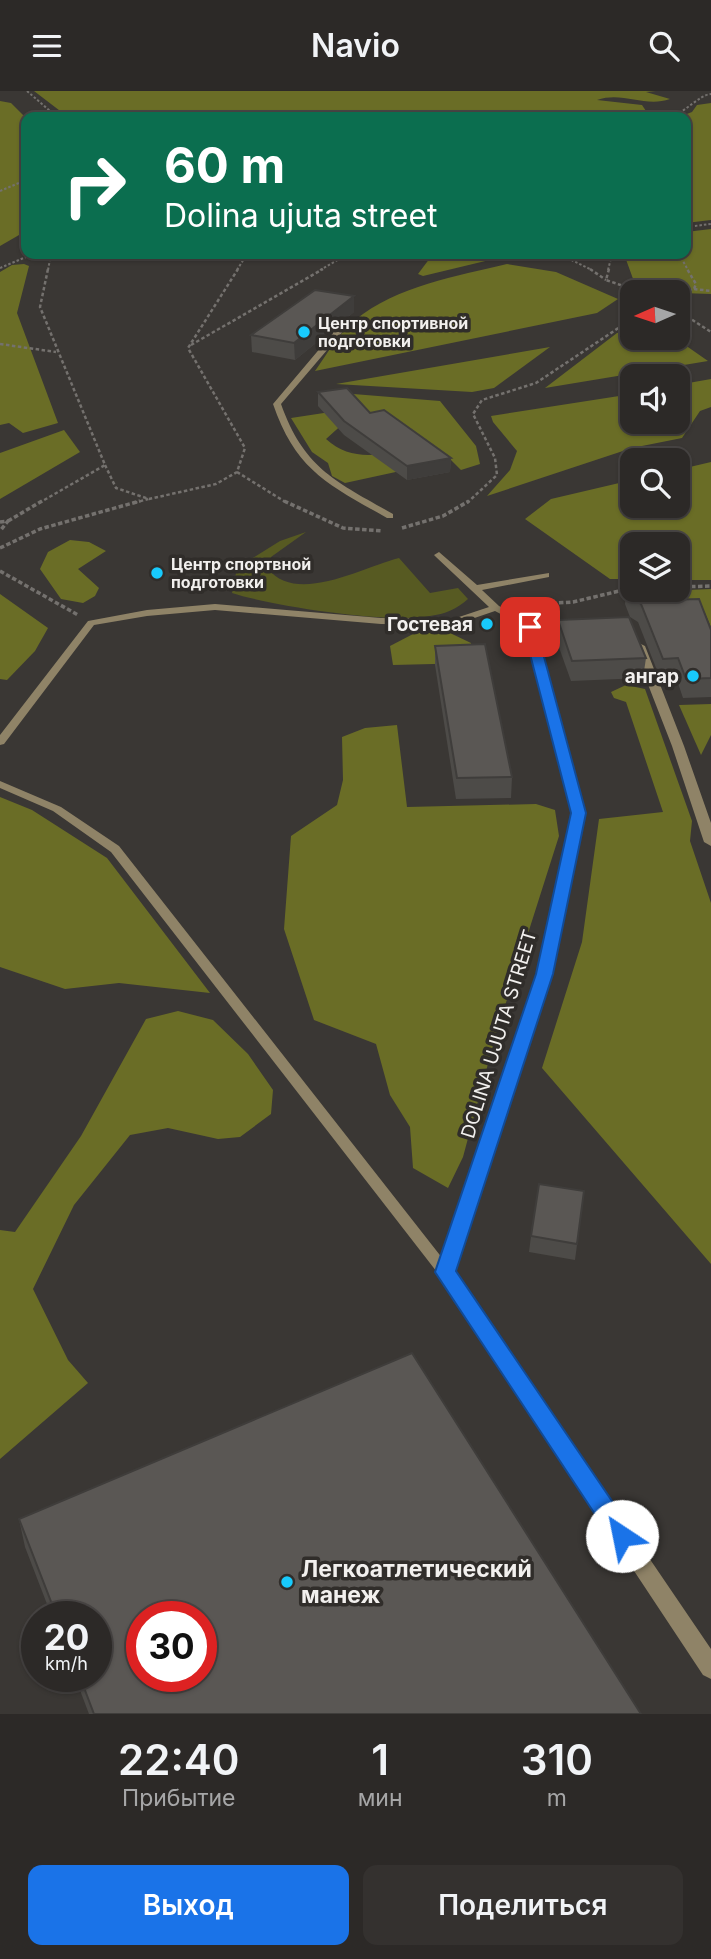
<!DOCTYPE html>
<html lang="ru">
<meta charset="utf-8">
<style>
body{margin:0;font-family:Inter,sans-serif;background:#34312f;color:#f1f3f6;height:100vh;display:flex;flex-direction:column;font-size:26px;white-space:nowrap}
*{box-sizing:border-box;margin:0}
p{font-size:23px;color:#a6a6a7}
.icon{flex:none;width:38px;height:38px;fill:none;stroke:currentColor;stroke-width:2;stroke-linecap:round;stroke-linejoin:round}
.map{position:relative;height:1623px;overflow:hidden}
.sheet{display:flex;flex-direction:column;background:#2c2927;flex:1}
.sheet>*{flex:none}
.hud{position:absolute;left:21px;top:21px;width:670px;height:147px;border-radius:14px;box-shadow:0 2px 5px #0004,0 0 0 2px #484544;background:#0b6e4f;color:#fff;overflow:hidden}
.needle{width:46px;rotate:267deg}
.buttons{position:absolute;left:620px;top:189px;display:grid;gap:14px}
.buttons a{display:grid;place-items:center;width:70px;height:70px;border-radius:14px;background:#2c2927;box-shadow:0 2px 5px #0004,0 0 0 2px #484544;font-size:35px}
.speed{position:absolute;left:21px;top:1510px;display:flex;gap:14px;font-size:35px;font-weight:700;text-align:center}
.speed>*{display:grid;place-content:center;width:91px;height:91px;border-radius:50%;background:#2c2927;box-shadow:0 2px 5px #0004,0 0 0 2px #484544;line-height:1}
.speed small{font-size:18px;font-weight:400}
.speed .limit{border:10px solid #d22;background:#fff;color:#111}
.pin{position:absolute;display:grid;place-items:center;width:60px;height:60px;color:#fff;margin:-30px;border-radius:14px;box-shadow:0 4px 10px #0006}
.me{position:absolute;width:77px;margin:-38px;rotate:326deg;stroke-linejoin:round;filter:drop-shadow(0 0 5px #0008)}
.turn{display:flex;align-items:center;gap:24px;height:147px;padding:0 28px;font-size:32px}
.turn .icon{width:91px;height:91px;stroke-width:2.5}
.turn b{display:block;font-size:49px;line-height:60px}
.eta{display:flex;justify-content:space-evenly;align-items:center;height:119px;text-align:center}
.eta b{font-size:42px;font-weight:600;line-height:49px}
.action{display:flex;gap:14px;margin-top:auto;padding:14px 28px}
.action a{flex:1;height:80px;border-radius:14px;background:#1a73e8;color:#fff;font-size:28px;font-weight:600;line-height:80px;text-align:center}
.action a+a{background:#34312f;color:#f1f3f6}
header{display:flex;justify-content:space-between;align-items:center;height:91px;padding:0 28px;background:#2c2927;font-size:32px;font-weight:600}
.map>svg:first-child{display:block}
</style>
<header><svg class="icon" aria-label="menu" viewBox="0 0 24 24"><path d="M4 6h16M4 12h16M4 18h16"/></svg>Navio<svg class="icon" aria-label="search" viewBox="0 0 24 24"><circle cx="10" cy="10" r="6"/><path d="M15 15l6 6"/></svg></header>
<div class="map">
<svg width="711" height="1623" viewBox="0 0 711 1623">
<rect width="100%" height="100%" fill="#3a3734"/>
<!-- green -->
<path fill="#575a22" d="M306 441 271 466 268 478C297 514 363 476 399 467L430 502 458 497 468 508C457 518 445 523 430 525 390 533 272 515 232 502L237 477 280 450Z"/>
<!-- forest -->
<g fill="#6a6d26">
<path d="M34 0H656L646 1 670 8C645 17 623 0 597 9L642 14 650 26H68Z"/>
<polygon points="0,10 11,12 26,27 26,140 0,155"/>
<polygon points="711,12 711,129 686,132 686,26 679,26 692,21 697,14"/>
<polygon points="711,138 711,203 652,201 636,196 624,163 686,163 686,141"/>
<polygon points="433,163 525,163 532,167 502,166 423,185 418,183"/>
<polygon points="24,173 29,175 17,222 58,332 23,342 9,332 0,334 0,181 12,174"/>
<path d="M507 173 556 181 618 208 597 222 315 280C327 263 339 242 355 229 397 195 457 185 507 173Z"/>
<polygon points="632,240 632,247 675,247 708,270 545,297 617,242"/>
<polygon points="550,256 494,297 472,301 336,293"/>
<polygon points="711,288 711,316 700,320 682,347 632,357 487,405 510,379 517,360 493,331 491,325 632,303 632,331 677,331 677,294"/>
<path d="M341 302 440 310 476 355 480 373 461 379 451 369 345 392 332 385 328 372 312 361 291 327 337 320 346 330 326 348C353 373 386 363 419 355L362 322Z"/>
<polygon points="64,339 80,361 0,408 0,362"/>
<polygon points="711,371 711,489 677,489 677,453 632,453 632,488 610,488 525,428 551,408 632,389 632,415 677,415 677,379"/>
<polygon points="70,449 89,451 106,460 78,478 99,497 95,505 83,512 61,508 40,478 48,461"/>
<polygon points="711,498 711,536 705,522 670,523 662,500"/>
<polygon points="0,503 48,537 35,560 7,589 0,588"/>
<polygon points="415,542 450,542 471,552 473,572 393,574 390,555"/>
<polygon points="626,594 645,598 692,730 690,750 711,812 711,1173 542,977 582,851 599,728 663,721 626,611 614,607 611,601"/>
<polygon points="711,613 711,644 701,664 679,614"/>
<polygon points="397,634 407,716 536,713 555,719 559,745 496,943 463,1066 448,1097 413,1077 410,1036 390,1004 376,953 314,929 284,838 291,745 337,714 343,689 342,646 365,637"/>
<polygon points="0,706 32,719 107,767 210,902 119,892 65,898 0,876"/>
<polygon points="178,920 213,929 248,963 273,999 271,1023 240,1046 218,1048 168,1037 130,1044 74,1114 33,1198 68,1269 88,1292 0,1368 0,1139 15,1141 81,1045 146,928"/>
</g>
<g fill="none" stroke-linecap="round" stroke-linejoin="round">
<!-- path-far2 -->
<g stroke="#74716e" stroke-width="2" stroke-dasharray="2.5 2" stroke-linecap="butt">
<polyline points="27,0 57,26"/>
<path d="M671 26C687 20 699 4 711 3"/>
<polyline points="0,100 26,89"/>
<polyline points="686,136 711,133"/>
<polyline points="559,163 592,179"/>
<polyline points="679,163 688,179"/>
<polyline points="0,177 33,163"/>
<polyline points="48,179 51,163"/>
<polyline points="237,179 247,163"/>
<polyline points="320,179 348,163"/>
<polyline points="608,179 612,163"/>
</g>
<!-- path-far1 -->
<g stroke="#74716e" stroke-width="2.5" stroke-dasharray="3.5 2.5" stroke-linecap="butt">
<polyline points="590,178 606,189"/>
<polyline points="609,178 606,189 641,201"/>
<polyline points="694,198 711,200"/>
<polyline points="677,203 694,198 696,193 687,178"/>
<polyline points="677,219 711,241"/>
<polyline points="0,253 56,261"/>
<polyline points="191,254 323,178"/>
<polyline points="105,374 116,397 149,408 216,393 237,381 245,357 188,257 238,178"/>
<polyline points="237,381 287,412"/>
<polyline points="39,412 105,374 40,216 48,178"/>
<polyline points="134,412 148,408"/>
<polyline points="467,412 497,384 495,367 473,323 482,309 536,292 632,228"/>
</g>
<!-- path -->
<g stroke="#74716e" stroke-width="3.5" stroke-dasharray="4.5 2.5" stroke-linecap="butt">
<polyline points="284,410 343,437 383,440"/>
<polyline points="8,430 42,410"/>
<polyline points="0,431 8,430 0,440"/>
<polyline points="402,437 443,425 469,410"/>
<polyline points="0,457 40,438 140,410"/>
<polyline points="0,480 78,524"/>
<polyline points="677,496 711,495"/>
<polyline points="524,514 573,511 632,497"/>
</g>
<!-- service -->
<g fill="#8f8367" fill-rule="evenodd">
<path d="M338 236 345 238 281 313C304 378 337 391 393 423V427H387C329 394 296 380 273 313Z"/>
<polygon points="439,461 477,494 549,482 549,486 482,499 499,515 533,533 533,537 527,537 495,520 454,534 381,533 215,519 147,525 94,534 4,653 0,654 0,644 88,530 147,519 215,513 381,527 453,528 489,516 436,466 434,464"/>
<polygon points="0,690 61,716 119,755 450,1177 453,1181 450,1185 445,1187 440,1185 111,761 53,720 0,697"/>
</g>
<!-- minor -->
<g fill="#8f8367" fill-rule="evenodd">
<polygon points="575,531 581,534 579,536 536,538 586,722 551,882 454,1180 711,1558 711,1588 703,1584 436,1181 537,882 572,722 524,535 530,532"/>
<polygon points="639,552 645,555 684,655 711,732 711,755 704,751 672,655 633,555"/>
</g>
</g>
<!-- wall -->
<g fill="#4d4b48">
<polygon points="354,221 295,269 252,261 251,244"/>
<polygon points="318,301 370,322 451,367 450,381 407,389 344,344 318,315"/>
<polygon points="627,495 666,509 711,539 711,606 683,607 676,586 660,587 638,531 630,526 625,513"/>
<polygon points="558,529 646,567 643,587 571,590 556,548"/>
<polygon points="435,555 512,686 511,707 456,708 435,574"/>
<polygon points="584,1100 575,1169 529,1161 531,1145"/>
<polygon points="19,1428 641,1623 89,1623 75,1586 96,1586 96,1526 52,1526 25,1456"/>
</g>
<!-- shaded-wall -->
<g fill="#3f3d3b">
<polygon points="354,205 354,221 295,269 294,252"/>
<polygon points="451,367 450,381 407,389 407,375"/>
</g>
<!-- building -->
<g fill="#5a5754" stroke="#3f3d3b" stroke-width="2" fill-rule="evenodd">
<polygon points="315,199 354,205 294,252 251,244"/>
<polygon points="347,297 370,322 384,319 451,367 407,375 344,330 318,301"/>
<polygon points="627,495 632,495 632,499 662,499 666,509 699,508 711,539 711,587 686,588 678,567 663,568 641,513 632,508"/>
<polygon points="629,526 646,567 572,570 558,529"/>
<polygon points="485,553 512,686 457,687 435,555"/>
<polygon points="539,1093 584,1100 577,1153 531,1145"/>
<path d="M412 1262 641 1623H94L80 1586H96V1526H57L19 1428ZM142 1526H201V1586H142Z"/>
</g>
<!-- route -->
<polygon fill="#1a73e8" stroke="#114b97" stroke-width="2" points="530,532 536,536 586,722 553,883 456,1180 631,1438 634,1445 631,1452 622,1456 614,1452 435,1181 536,883 571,722 523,536"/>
<!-- markers -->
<g fill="#18cafc" stroke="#302d2a" stroke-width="2.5">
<circle cx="304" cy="241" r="7"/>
<circle cx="157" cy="482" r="7"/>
<circle cx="487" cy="533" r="7"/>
<circle cx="693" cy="585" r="7"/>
<circle cx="287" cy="1491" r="7"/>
</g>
<g text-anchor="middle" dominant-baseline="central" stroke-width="7" stroke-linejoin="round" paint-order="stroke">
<!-- far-poi labels -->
<g font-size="16" font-weight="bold" fill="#f2f0ee" stroke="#302d2a" text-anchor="start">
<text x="318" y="232">Центр спортивной<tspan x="318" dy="18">подготовки</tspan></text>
<text x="171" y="473">Центр спортвной<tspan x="171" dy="18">подготовки</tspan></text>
</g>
<!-- poi labels -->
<g font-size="19" font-weight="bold" fill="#f2f0ee" stroke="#302d2a" text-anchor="end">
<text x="473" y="533">Гостевая</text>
<text x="679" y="585">ангар</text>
</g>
<!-- street labels -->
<g font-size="19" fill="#f2f0ee" stroke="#302d2a">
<text transform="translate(499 943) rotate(-73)">DOLINA UJUTA STREET</text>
</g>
<!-- near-poi labels -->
<g font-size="23" font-weight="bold" fill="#f2f0ee" stroke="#302d2a" text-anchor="start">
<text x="301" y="1478">Легкоатлетический<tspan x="301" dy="26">манеж</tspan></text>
</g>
</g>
</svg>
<div class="buttons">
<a><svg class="needle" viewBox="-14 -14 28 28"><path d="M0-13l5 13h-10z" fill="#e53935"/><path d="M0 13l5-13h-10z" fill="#a6a6a7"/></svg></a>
<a><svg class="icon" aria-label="sound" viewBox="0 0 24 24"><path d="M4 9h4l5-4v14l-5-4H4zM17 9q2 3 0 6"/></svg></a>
<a><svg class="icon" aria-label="search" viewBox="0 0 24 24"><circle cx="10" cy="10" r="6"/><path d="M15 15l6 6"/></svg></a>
<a><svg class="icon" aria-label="layers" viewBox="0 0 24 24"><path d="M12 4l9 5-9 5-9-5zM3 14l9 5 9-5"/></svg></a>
</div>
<div class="speed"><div>20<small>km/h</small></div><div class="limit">30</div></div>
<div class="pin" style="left:530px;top:536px;background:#d93025"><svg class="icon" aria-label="arrive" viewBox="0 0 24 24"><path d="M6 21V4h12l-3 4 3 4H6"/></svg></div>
<svg class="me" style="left:622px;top:1445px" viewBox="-20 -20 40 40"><circle r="19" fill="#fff"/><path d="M0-13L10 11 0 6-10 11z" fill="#1a73e8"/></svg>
<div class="hud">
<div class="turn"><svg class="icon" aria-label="right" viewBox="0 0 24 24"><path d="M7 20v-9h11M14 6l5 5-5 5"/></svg><div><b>60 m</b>Dolina ujuta street</div></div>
</div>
</div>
<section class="sheet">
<div class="eta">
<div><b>22:40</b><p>Прибытие</p></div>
<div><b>1</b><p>мин</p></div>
<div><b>310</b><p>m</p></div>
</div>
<div class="action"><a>Выход</a><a>Поделиться</a></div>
</section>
